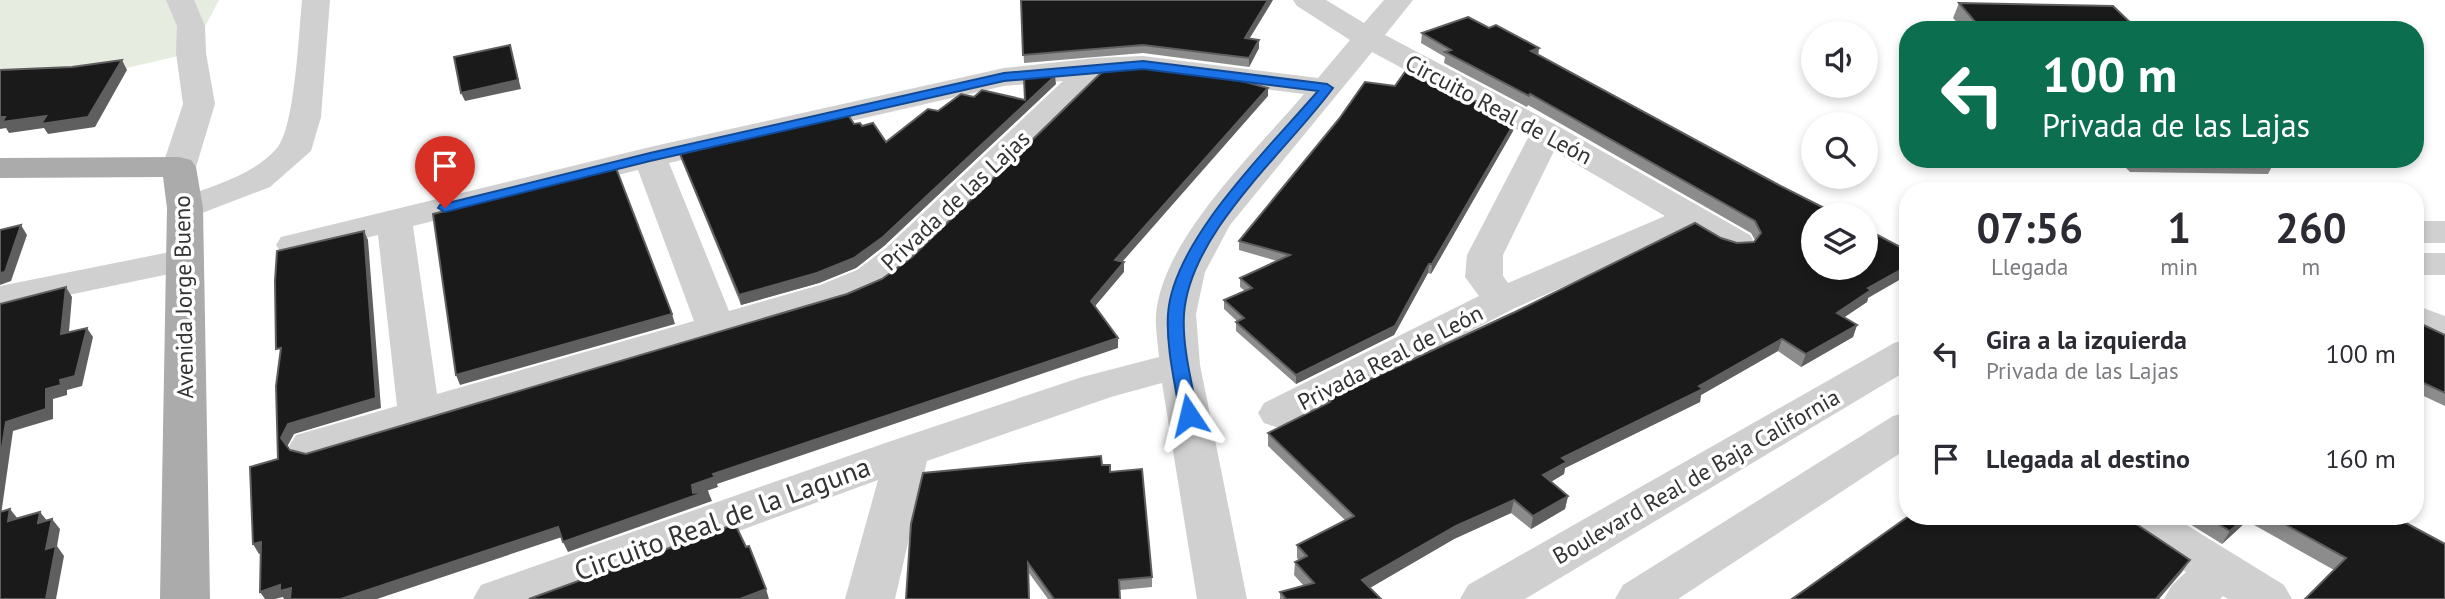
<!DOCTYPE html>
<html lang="es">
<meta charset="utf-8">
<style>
body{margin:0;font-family:"PT Sans",sans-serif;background:#f7f7f7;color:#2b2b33;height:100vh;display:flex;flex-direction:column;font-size:26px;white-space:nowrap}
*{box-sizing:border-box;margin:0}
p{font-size:23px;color:#7c7c81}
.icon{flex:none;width:38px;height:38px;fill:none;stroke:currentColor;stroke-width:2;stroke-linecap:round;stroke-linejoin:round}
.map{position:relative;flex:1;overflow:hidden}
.panel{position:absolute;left:1899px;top:182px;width:525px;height:343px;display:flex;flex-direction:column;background:#fff;border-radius:28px;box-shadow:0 4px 10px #0003}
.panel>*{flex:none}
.guide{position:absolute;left:1899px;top:21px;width:525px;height:147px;border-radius:28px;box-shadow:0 4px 10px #0003;background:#0b6e4f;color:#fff;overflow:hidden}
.buttons{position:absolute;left:1801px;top:21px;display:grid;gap:14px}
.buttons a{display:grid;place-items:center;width:77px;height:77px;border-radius:50%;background:#fff;box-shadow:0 4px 10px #0003;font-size:35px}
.pin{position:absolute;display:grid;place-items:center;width:60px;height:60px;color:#fff;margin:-72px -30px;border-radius:50% 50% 50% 0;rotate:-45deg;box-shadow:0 0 7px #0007}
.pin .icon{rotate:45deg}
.me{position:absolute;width:77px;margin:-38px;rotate:350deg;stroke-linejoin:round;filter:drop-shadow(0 0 5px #0008)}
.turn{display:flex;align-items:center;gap:24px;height:147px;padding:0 28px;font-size:32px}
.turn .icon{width:91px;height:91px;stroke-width:2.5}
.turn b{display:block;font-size:49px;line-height:60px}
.eta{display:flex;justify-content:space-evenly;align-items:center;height:119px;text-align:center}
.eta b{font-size:42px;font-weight:800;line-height:49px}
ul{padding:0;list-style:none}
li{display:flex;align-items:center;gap:21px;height:105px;padding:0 28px}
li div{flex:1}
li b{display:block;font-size:26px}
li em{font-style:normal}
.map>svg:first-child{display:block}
</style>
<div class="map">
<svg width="2445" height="599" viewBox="0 0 2445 599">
<rect width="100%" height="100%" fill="#fff"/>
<!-- green -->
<polygon fill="#e6ecdf" points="0,0 219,0 191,53 71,81 0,84"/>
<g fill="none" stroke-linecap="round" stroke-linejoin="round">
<!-- minor -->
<g fill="#d0d0d0" fill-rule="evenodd">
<polygon points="166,0 194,0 205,26 206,53 215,104 196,167 191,174 179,177 167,174 162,167 183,104 176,53 177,26"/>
<path d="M302 0H330L321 117 311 151 270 187 197 215 185 219 173 215 167 208 173 201C208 187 252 177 277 148 295 128 299 30 302 0Z"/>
<path d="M1293 0H1326L1364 23 1384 0H1413L1385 35 1558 126 1750 235 1755 243 1750 251C1726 257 1710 242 1690 231L1515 308 1294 423 1279 428 1264 423 1258 413 1264 403 1479 296 1465 277 1467 255 1529 136 1372 52 1230 225 1205 272 1196 314 1200 365 1247 599H1197L1162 383 1111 397 927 461 895 599H845L878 480 553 599H473L481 585 891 441 1082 377 1159 357C1158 343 1155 328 1156 314 1163 238 1256 151 1304 94L1143 74 1101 78 912 264 883 286 848 301 311 461 296 457 289 446 296 435 397 406 378 235 294 256 281 253 276 245 281 237 650 147 1004 68 1095 58 1143 56 1318 78 1350 40 1297 6ZM1063 81 886 248 857 270 820 285 729 311 669 163 1004 86ZM1554 151 1665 216 1508 283 1503 276V255ZM638 170 694 321 437 394 413 226Z"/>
<rect x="2415" y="221" width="30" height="22"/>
<polygon points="185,249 198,252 204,260 198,268 6,308 0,306 0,286"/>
<rect x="2415" y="253" width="30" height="22"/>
<polygon points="2415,305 2445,316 2445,344 2415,332"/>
<polygon points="1908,339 1908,370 1525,599 1460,599 1468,585 1894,343"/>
<polygon points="1908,412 1908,448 1678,599 1615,599 1623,585 1893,416"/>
<polygon points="2112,516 2172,516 2284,585 2292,599 2228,599 2223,596 2220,599 2164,599 2172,585 2186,572 2119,528"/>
</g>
<!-- major -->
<polygon fill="#ababab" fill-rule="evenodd" points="179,157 191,160 196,167 203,208 210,599 160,599 167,208 163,177 0,178 0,158"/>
</g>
<!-- wall -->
<g fill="#8c8c8c">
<polygon points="1021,0 1259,40 1259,48 1249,67 1143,53 1024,63"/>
<polygon points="1959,3 2138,30 1964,30 1953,18"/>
<polygon points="1422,33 1538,55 1868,298 1867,302 1844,317 1857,325 1853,337 1801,367 1778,351 1701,395 1700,402 1565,468 1564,474 1551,482 1568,496 1565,509 1531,529 1511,513 1454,539 1370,588 1381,599 1280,599 1280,592 1304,586 1294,575 1295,562 1299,560 1297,558 1297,545 1345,520 1268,446 1268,433 1325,404 1325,397 1366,377 1365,382 1721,238 1737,243 1754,242 1755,240 1751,233 1528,105 1527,107 1444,63 1445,57 1421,43"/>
<polygon points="1056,84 884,246 856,268 819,283 741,305 683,163 680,154 854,124 862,126 886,142 938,111 974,97 1025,100"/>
<polygon points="1513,131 1431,274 1428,273 1394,335 1296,384 1236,331 1236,322 1237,321 1224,309 1224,300 1245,291 1240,287 1240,278 1277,261 1239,250 1239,241"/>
<polygon points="2117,159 2276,159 2268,174 2130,172"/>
<polygon points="2415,321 2445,335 2445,406 2415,392"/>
<polygon points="1102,465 1111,472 1152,577 1152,587 1120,590 1120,599 1048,599 1029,573 906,599"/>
<polygon points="2177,516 2393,516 2334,570 2247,521 2222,544"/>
</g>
<!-- shaded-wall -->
<g fill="#5f5f5f">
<polygon points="1268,0 1273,0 1245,46 1245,38"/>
<polygon points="1259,40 1259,48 1249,67 1249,58"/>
<polygon points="510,45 521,89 465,101 461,93"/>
<polygon points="1539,48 1538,58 1531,51"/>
<polygon points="122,60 127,70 95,127 48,134 44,128 9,133 6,128 0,129 0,117 5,117"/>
<polygon points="1055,76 1056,84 884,246 856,268 819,283 741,305 739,295 817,273"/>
<polygon points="1268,88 1268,96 1116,269 1115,260"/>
<polygon points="1515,122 1513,131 1431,274 1432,264"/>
<polygon points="21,225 27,235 11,281 0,285 0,273"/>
<polygon points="364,231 368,240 381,408 294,434 287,447 281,438"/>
<polygon points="1124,262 1124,272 1091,311 1091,301"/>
<polygon points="1429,264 1428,273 1394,335 1296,384 1296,375"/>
<polygon points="1908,266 1908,275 1868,298 1867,302 1833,325 1837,313 1868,288"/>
<polygon points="66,287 72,297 68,343 61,334"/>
<polygon points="672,314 675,324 460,385 456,375"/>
<polygon points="1857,325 1853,337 1801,367 1806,354"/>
<polygon points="87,328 93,337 82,386 67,390 67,395 53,399 53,419 13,431 0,522 0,460 6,422 46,389 60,380"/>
<polygon points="1118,338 1118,348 717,484 718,487 695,495 708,491 712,501 568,552 563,542 692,485 713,474"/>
<polygon points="1782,339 1778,351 1701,395 1700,402 1565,468 1564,474 1540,488 1543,475 1562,458 1699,386"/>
<polygon points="1568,496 1565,509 1531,529 1533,516"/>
<polygon points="1514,500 1511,513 1454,539 1361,593 1362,580 1456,526"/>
<polygon points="10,509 18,519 8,521"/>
<polygon points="40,512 48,522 38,523"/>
<polygon points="2247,516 2251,516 2247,521 2222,544 2230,531"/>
<polygon points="52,519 60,529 57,546 64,556 56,599 46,599 46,549"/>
<polygon points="558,527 562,537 377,599 341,599"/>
<polygon points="261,542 267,552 259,554 253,544"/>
<polygon points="2190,560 2182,572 2159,599 2156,599"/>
<polygon points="280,585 291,588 293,599 284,599 283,597 275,599 265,599 260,592"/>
<polygon points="766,589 769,599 740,599"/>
</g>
<!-- building -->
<g fill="#1a1a1a" stroke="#5f5f5f" stroke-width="2">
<polygon points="1021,0 1268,0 1245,38 1259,40 1249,58 1143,45 1023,55"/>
<polygon points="1959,3 2113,6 2138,30 1982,30"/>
<polygon points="1468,17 1489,28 1496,25 1539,48 1531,51 1775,183 1838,215 1813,215 1813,268 1866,268 1866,229 1908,251 1908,266 1868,288 1871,290 1837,313 1857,325 1806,354 1782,339 1699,386 1703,389 1562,458 1567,462 1543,475 1568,496 1533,516 1514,500 1456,526 1362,580 1381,599 1286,599 1280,592 1314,583 1295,562 1307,556 1297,545 1354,516 1268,433 1330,402 1325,397 1366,377 1362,383 1515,312 1695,223 1721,238 1737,243 1754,242 1761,233 1755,221 1530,94 1529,96 1445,52 1451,50 1422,33"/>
<polygon points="510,45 518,80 461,93 454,57"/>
<polygon points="122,60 88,117 41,124 46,116 2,122 5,117 0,117 0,70 72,67"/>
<polygon points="1411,67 1515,122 1432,264 1429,264 1395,326 1296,375 1236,322 1244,318 1224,300 1252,288 1240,278 1290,255 1239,241 1339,119 1365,82 1395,86 1407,69"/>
<polygon points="1143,68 1238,80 1268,88 1115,260 1124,262 1091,301 1118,338 713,474 715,477 692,485 693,493 708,491 563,542 558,527 341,599 290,599 291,588 280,591 280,585 260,592 261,542 253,544 250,467 278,459 276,386 281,348 276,349 275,281 277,251 364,231 376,398 288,424 281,438 290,450 306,454 847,294 882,279 912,257 1102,72"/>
<polygon points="1055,76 883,237 854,258 817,273 739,295 680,154 848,115 854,124 860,123 862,126 873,123 886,142 928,109 938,111 961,94 974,97 982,90 1025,100 1024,78"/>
<polygon points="616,168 672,314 456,375 433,214"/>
<polygon points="21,225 5,272 0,273 0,230"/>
<polygon points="66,287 61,334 87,328 75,376 60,380 61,385 46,389 46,409 6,422 0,460 0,304"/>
<polygon points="2415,321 2445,335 2445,393 2415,379"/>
<polygon points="1101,456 1102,465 1110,465 1110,472 1142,469 1152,577 1119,580 1120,599 1054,599 1028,563 1029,599 906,599 911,524 923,473"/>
<polygon points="10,509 8,521 40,512 38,523 52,519 46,549 56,546 46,599 0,599 0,512"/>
<polygon points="1909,516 2124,516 2190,560 2156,599 1792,599"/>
<polygon points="2205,516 2247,516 2230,531"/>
<polygon points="2270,516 2393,516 2445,544 2445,599 2305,599 2346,558"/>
<polygon points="735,524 746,547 749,546 766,589 740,599 529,599"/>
</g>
<!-- route -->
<path fill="#1a73e8" stroke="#114b97" stroke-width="2" d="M1143 61 1327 84 1333 88C1286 152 1190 232 1184 314 1182 347 1192 383 1198 415L1189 421 1180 415C1175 383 1166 347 1168 314 1173 240 1270 147 1318 91L1143 69 1004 81 650 161 445 212 438 208 440 205 650 153 1004 73Z"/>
<g text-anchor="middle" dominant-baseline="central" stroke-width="7" stroke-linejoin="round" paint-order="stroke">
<!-- street labels -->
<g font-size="23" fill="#333" stroke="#fff">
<text transform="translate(1499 109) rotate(28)">Circuito Real de León</text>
<text transform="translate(955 200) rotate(-43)">Privada de las Lajas</text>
<text transform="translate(183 297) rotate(-91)">Avenida Jorge Bueno</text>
<text transform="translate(1390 357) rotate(-27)">Privada Real de León</text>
<text transform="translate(1696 476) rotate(-30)">Boulevard Real de Baja California</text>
</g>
<!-- near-street labels -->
<g font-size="28" fill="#333" stroke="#fff">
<text transform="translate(722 518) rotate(-20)">Circuito Real de la Laguna</text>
</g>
</g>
</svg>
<div class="buttons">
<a><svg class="icon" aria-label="sound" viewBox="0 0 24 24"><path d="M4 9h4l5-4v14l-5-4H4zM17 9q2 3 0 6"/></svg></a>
<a><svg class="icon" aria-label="search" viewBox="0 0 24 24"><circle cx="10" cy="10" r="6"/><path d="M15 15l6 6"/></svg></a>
<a><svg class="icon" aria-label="layers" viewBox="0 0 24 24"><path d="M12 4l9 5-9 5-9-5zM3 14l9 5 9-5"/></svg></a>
</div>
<div class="pin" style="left:445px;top:208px;background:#d93025"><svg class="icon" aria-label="arrive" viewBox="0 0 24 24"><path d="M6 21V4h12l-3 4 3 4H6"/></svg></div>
<svg class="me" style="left:1189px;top:415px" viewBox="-20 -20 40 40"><path d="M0-17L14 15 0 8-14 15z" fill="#1a73e8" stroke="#fff" stroke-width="4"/></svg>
<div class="guide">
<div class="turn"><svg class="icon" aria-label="left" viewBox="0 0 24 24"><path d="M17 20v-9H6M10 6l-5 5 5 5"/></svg><div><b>100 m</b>Privada de las Lajas</div></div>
</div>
<section class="panel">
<div class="eta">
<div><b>07:56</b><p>Llegada</p></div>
<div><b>1</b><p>min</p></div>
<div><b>260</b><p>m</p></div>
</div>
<ul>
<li><svg class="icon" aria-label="left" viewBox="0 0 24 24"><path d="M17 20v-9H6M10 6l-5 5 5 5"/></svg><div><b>Gira a la izquierda</b><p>Privada de las Lajas</p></div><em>100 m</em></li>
<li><svg class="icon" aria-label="arrive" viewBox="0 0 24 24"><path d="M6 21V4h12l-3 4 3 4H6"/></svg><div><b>Llegada al destino</b></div><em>160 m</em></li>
</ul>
</section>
</div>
